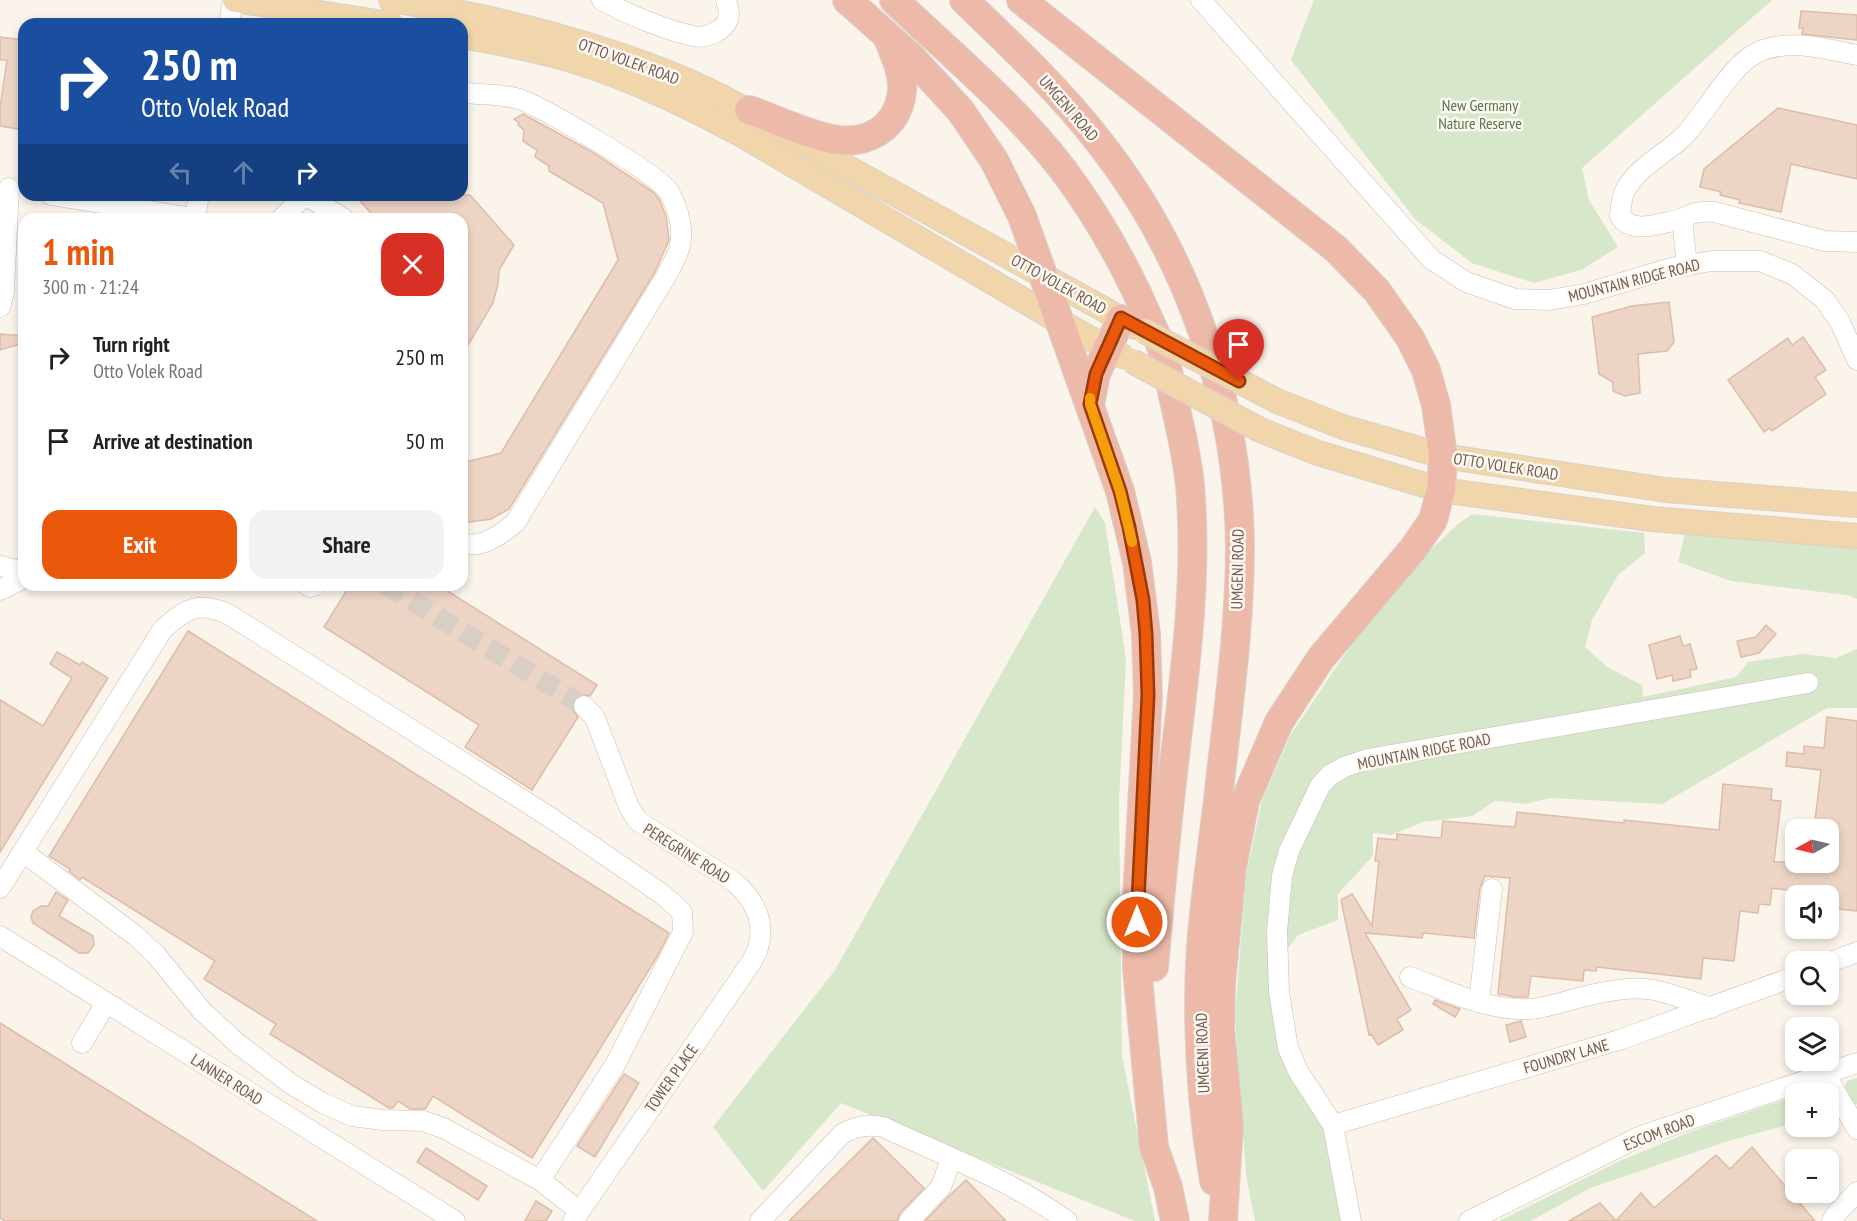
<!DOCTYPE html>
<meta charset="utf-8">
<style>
body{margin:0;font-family:"PT Sans Narrow",sans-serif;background:#f2f2f2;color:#202124;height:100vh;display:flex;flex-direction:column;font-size:22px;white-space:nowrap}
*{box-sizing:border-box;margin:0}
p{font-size:20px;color:#757577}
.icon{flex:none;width:33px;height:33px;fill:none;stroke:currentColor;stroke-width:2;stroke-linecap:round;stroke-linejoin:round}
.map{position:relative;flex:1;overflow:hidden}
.side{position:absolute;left:18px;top:213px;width:450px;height:378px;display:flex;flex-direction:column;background:#fff;border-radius:18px;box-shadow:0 3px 9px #0003}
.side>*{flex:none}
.top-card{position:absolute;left:18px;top:18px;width:450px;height:183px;border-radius:18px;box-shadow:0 3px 9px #0003;background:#1a4fa0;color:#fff;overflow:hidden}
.needle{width:39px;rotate:262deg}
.fabs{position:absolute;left:1785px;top:819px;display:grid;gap:12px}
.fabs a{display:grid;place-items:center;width:54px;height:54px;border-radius:12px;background:#fff;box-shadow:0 3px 9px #0003;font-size:30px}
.pin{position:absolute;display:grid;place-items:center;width:51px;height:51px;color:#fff;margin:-62px -26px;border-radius:50% 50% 50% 0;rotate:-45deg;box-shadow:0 0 6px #0007}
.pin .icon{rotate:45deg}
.me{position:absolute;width:66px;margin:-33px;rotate:0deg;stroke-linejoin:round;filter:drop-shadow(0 0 4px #0008)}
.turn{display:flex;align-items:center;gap:21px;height:126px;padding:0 24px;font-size:27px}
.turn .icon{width:78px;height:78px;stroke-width:2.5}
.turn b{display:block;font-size:42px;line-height:51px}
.lanes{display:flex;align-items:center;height:57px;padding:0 24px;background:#0003;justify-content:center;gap:30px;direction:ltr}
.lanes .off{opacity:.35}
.round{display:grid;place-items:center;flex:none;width:63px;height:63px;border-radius:18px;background:#f2f2f2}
.headline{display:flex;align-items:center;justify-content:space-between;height:102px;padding:0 24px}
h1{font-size:36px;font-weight:600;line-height:45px;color:#ea580c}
.cta{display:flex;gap:12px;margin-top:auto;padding:12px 24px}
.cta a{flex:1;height:69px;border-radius:18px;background:#ea580c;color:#fff;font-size:24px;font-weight:600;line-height:69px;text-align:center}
.cta a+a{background:#f2f2f2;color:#202124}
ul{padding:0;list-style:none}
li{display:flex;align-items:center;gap:18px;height:84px;padding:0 24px}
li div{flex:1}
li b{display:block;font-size:22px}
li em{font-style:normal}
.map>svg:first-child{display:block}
</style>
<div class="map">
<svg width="1857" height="1221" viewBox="0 0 1857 1221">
<rect width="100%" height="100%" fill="#faf4eb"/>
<!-- green -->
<g fill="#d6e7ca">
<polygon points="1314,0 1772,0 1582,168 1589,200 1618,247 1581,270 1534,283 1472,263 1415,219 1291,60"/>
<polygon points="1095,507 1105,523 1126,659 1119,803 1122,1056 1155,1221 1135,1221 841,1103 763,1191 713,1127 835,970"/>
<polygon points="1472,514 1644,533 1645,553 1618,575 1592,620 1585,647 1607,667 1642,685 1643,697 1736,677 1748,662 1802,654 1836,658 1857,649 1857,708 1827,708 1662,804 1551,798 1525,804 1495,801 1472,816 1423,822 1391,835 1373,833 1373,856 1338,894 1338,920 1298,935 1278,962 1288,1048 1322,1108 1348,1221 1255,1221 1246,1175 1235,1017 1246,875 1262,800 1291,734 1366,623 1422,558 1458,524"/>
<polygon points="1685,533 1857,548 1857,599 1847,595 1731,581 1678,562"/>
<polygon points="1857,1078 1857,1104 1850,1106 1843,1090 1847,1081"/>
<polygon points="1795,1096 1795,1123 1728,1141 1590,1188 1531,1221 1499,1221 1622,1160 1695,1130"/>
</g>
<!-- building -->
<g fill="#edd5c5" stroke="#debca7" stroke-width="1.5">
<polygon points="1801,11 1857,15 1857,40 1802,34 1803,28 1799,28"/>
<polygon points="0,37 24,40 24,130 0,126 0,108 7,60 0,60"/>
<polygon points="1778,108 1857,125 1857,179 1791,164 1781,212 1739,203 1740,200 1720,195 1721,192 1700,187 1704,169"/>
<polygon points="523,114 594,153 653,192 659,199 666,216 669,240 655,272 509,509 491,519 469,522 462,521 462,463 501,453 618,260 603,203 549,171 549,166 535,157 537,150 523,141 524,130 518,125 519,123 514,119"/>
<polygon points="355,195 470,195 514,245 499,270 498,284 493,303 462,355 462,219 376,219"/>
<polygon points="1669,302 1674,342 1667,351 1638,354 1640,393 1625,396 1613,391 1613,382 1599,374 1592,317 1632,306"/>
<polygon points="0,334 24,336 24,343 0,350"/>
<polygon points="1803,337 1826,370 1815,377 1826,394 1772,431 1770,428 1764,432 1728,380 1788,338 1792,345"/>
<polygon points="350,585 438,585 597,685 590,696 581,694 573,702 572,709 578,717 532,790 465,747 479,725 324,627"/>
<polygon points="1766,625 1776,634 1759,653 1741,657 1737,641 1756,637"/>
<polygon points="188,631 669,933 657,957 532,1158 433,1096 425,1109 410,1109 398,1101 393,1108 389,1108 270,1034 276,1024 204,979 215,961 82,877 80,880 69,871 70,869 49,856"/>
<polygon points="1680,636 1683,646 1690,644 1697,669 1690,670 1691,677 1673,681 1672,675 1657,679 1649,645"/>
<polygon points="57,652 80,665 82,662 108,678 0,852 0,700 43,726 72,678 50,664"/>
<polygon points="1827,717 1857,721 1857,911 1828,908 1828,896 1772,888 1770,905 1759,904 1758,913 1740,911 1734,961 1703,958 1701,979 1597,967 1596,971 1584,970 1583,981 1531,976 1528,997 1515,997 1498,994 1510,878 1485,876 1480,888 1474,938 1423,933 1422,938 1365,933 1411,1010 1397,1019 1403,1030 1378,1045 1371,1034 1369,1035 1341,900 1352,894 1372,926 1379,861 1375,861 1378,838 1397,840 1397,834 1441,838 1443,821 1515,827 1517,812 1624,823 1624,820 1719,830 1723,784 1772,789 1771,800 1781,801 1774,862 1828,862 1828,830 1814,830 1821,770 1786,766 1787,752 1804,754 1804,746 1824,748"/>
<polygon points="56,892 68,900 59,916 93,936 94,945 88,953 79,953 33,923 31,917 33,911 41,906 48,906"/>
<polygon points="1435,1000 1449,1005 1460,1009 1455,1017 1433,1004"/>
<polygon points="1521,1021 1526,1037 1510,1042 1506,1025"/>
<polygon points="0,1023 317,1221 5,1221 0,1218"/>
<polygon points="624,1074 639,1083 595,1157 577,1146"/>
<polygon points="873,1138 924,1188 900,1213 897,1221 789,1221"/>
<polygon points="1752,1147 1815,1221 1616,1221 1641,1193 1654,1208 1716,1155 1730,1169"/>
<polygon points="426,1148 487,1186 478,1200 417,1162"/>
<polygon points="966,1180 1006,1221 925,1221 950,1195"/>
<polygon points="536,1201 552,1211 546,1221 525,1221"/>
<polygon points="1600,1203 1616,1221 1569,1221"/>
</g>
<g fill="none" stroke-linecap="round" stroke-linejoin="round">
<!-- minor-tunnel -->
<polyline stroke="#d8cec4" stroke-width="20" stroke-dasharray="20 10" stroke-linecap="butt" points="386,585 584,706"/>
<defs>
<g id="minor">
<path d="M602 0C626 14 666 30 693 36 707 39 728 30 729 14 729 10 727 4 726 0"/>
<polyline points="1201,0 1431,259 1466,282 1515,299 1549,300 1584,294 1671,268 1712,261 1760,261 1792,274 1825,300 1840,322 1857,360"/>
<polyline points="229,24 233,0"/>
<polyline points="51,195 199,219"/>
<polyline points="306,195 344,219"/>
<polyline points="195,218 199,195"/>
<polyline points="281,219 305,195"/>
<path d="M1682 219C1663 222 1632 236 1620 216 1621 207 1621 197 1626 189 1638 167 1665 154 1683 137 1707 113 1729 66 1758 52 1790 38 1824 49 1857 55"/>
<path d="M1687 266 1682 219C1693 212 1701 211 1714 212L1825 241 1857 242"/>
<polyline points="0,307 4,292 9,188"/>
<path d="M462 543C482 549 500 535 515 523L665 278C670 269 676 259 679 249 685 231 678 208 669 192 659 174 545 109 522 100 505 94 485 95 467 93"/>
<polyline points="0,566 24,572"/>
<polyline points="307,585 310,587 316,585"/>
<polyline points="0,590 24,578"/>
<polyline points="23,852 136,936 156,955 202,1011 238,1044 291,1084 323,1103 352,1116 383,1120 423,1121 443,1128 540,1180 579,1211"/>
<path d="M0 888 163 629C187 608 198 601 228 614L548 816 662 894 682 912 683 932 615 1065 540 1180"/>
<polyline points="0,936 455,1221"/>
<polyline points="1828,963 1857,952"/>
<path d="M1410 977C1448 991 1488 1011 1529 1009 1548 1008 1568 1000 1586 996 1608 991 1632 986 1654 990 1673 994 1693 1002 1711 1008"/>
<polyline points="1479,1002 1492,889"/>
<polyline points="82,1043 106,1003"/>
<polyline points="1825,1074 1857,1129"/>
<polyline points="1333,1125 1619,1040 1796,976"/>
<path d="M573 1221 744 973C749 965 756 957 758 948 766 921 754 899 734 882L638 821 629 807 595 718 584 706"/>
<path d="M760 1221 842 1134C855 1126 868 1124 883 1127 945 1156 1011 1180 1067 1221"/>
<polyline points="909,1221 941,1187 951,1159"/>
<polyline points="1351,1221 1333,1125 1298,1071 1288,1048 1279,992 1277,932 1282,876 1289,851 1320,786 1330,775 1344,767 1368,759 1808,683"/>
<polyline points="1469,1221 1641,1136 1857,1063"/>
<polyline points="1832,1221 1837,1213 1857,1192"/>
</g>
<g id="major">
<polyline points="235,0 390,24"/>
<path d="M391 0C485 15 578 38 666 72 729 97 785 132 843 165 940 219 1038 273 1136 327"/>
<path d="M462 36C499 43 537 49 574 61 633 79 688 106 742 135L1057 320 1122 356"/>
<polyline points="1277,401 1343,427 1443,456 1666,490 1857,505"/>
<polyline points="1260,430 1318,453 1441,490 1652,519 1857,536"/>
</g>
<g id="highway">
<polyline points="847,0 911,57 960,110 994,160 1022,216 1120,491 1137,562 1146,634 1148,695 1137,899 1137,968 1154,1147 1168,1187 1175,1221"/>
<path d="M894 0C952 55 1015 107 1064 171 1099 218 1128 270 1151 324 1155 333 1159 340 1162 349 1167 364 1170 380 1173 396 1180 426 1187 455 1190 486 1198 578 1185 671 1174 764 1166 831 1160 899 1154 967"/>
<path d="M964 0C1012 46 1060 91 1100 143 1190 257 1238 402 1240 546 1240 630 1227 717 1218 800 1212 849 1205 897 1201 946 1196 1024 1201 1104 1214 1181"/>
<polyline points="1021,0 1336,249 1377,291 1410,338 1426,370 1436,405 1443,456 1441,490 1433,520 1413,549 1321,658 1279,722 1245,801 1232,867 1221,984 1220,1028 1229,1125 1223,1221"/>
<path d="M749 110C775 119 806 134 832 139 867 146 898 128 902 91 904 74 894 54 888 38"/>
<polyline points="1090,404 1096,374 1121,319"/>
</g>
</defs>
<!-- minor casing -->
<use href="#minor" stroke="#ccbdb1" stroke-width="21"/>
<!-- major casing -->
<use href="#major" stroke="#d8d1ce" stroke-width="26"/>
<!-- highway casing -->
<use href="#highway" stroke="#d8d1ce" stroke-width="30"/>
<!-- minor -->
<use href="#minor" stroke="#fff" stroke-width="20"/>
<!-- major -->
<use href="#major" stroke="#f1d6ab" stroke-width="24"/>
<!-- highway -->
<use href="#highway" stroke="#edbaa9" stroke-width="28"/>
<defs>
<g id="major-bridge">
<polyline points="1144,331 1277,401"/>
<polyline points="1132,361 1260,430"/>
</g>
</defs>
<!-- major-bridge casing -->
<use href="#major-bridge" stroke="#d8d1ce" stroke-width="26" stroke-linecap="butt"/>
<!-- major-bridge -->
<use href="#major-bridge" stroke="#f1d6ab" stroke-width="24"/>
</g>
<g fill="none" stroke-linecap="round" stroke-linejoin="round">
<defs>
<polyline id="route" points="1137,922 1148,695 1146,634 1143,600 1129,527 1120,491 1090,404 1096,374 1121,318 1239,381"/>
</defs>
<!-- route casing -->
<use href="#route" stroke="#983908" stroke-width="15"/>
<!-- route -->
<use href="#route" stroke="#ea580c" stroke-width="10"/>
<!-- slow -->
<polyline stroke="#f59e0b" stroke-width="10" points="1090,398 1090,404 1120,491 1132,542"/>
</g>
<g text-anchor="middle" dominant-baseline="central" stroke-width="5" stroke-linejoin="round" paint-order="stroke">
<!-- street labels -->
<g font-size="16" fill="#735c50" stroke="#fdf8f1">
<text transform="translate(629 61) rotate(20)">OTTO VOLEK ROAD</text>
<text transform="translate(1069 108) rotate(49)">UMGENI ROAD</text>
<text transform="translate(1634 280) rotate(-14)">MOUNTAIN RIDGE ROAD</text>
<text transform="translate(1059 284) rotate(29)">OTTO VOLEK ROAD</text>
<text transform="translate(1506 466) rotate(9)">OTTO VOLEK ROAD</text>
<text transform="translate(1237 569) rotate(-89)">UMGENI ROAD</text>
<text transform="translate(1424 751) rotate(-11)">MOUNTAIN RIDGE ROAD</text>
<text transform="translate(687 853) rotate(32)">PEREGRINE ROAD</text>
<text transform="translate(1202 1053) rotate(-92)">UMGENI ROAD</text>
<text transform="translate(1566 1056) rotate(-16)">FOUNDRY LANE</text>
<text transform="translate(671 1078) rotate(-55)">TOWER PLACE</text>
<text transform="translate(227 1079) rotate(32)">LANNER ROAD</text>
<text transform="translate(1659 1132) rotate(-21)">ESCOM ROAD</text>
</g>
<!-- park labels -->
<g font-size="16" fill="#57774a" stroke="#fdf8f1">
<text x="1480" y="105">New Germany<tspan x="1480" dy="18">Nature Reserve</tspan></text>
</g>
</g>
</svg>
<div class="fabs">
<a><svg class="needle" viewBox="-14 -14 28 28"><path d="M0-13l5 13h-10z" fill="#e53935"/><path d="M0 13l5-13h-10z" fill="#757577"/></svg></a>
<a><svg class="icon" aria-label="sound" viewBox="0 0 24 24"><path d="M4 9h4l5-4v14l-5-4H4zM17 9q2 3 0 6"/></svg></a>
<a><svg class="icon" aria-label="search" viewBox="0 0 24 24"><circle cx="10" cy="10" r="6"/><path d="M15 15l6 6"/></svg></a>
<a><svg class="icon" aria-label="layers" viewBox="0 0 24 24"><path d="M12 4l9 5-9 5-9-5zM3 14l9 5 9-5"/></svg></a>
<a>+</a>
<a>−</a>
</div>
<div class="pin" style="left:1239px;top:381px;background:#d93025"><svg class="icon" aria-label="arrive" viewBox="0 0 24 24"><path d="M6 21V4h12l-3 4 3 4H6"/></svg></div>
<svg class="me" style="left:1137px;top:922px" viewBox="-20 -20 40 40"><circle r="17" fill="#ea580c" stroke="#fff" stroke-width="3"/><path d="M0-11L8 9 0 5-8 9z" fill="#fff"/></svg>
<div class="top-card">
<div class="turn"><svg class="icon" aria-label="right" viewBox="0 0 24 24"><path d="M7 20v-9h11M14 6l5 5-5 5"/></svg><div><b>250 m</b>Otto Volek Road</div></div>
<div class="lanes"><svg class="icon off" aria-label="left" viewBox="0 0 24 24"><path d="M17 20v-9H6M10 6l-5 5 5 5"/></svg><svg class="icon off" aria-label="ahead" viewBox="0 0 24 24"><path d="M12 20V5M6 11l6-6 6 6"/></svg><svg class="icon" aria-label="right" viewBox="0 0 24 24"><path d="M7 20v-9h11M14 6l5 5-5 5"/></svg></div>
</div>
<section class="side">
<div class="headline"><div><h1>1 min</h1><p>300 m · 21:24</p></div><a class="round" style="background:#d93025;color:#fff"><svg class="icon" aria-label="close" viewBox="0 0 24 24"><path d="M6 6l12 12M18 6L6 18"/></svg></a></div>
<ul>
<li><svg class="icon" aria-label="right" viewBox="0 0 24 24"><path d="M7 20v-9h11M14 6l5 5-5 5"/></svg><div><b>Turn right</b><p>Otto Volek Road</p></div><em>250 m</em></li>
<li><svg class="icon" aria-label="arrive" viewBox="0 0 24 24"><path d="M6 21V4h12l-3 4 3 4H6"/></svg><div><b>Arrive at destination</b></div><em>50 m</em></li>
</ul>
<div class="cta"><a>Exit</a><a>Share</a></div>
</section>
</div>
